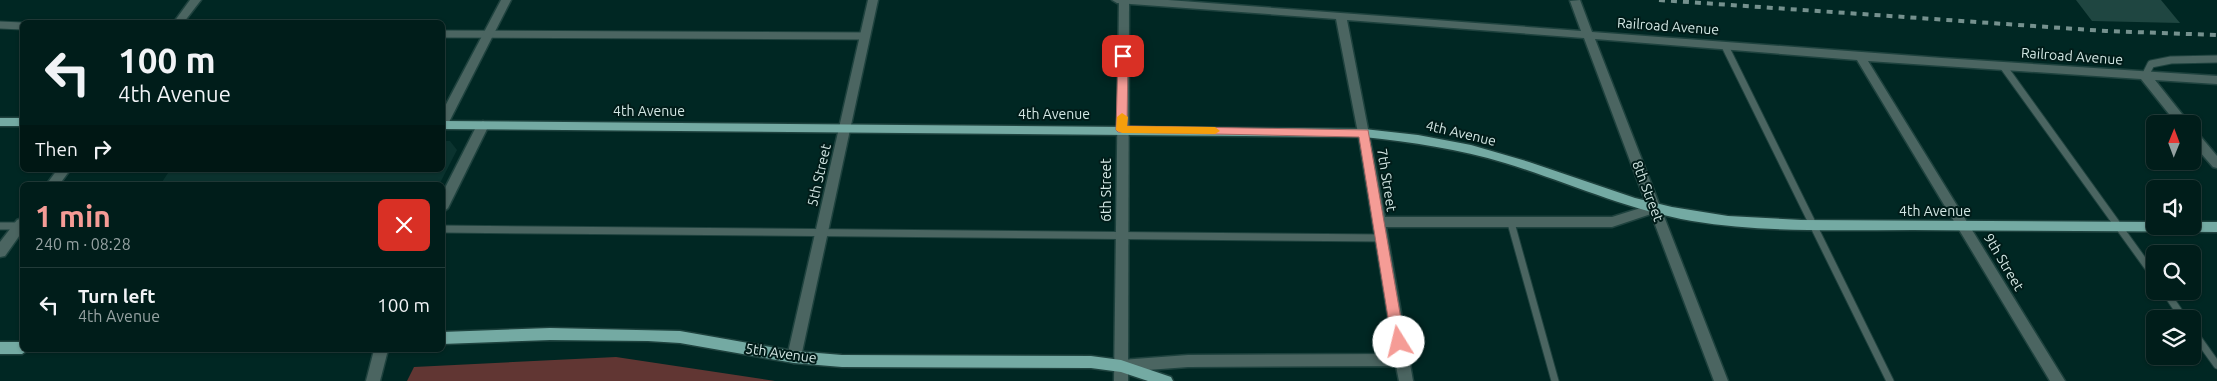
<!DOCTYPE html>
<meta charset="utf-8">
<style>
body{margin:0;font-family:Ubuntu,sans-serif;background:#0a2623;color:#f1f3f6;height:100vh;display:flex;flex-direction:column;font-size:19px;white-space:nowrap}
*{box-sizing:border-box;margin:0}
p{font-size:16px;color:#95a2a2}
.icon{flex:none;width:28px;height:28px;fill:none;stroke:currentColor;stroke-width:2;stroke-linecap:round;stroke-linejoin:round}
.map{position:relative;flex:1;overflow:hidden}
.details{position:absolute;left:20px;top:182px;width:425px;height:170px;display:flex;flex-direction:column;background:#001d1a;border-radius:8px;box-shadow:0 1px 4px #0004,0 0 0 1px #223b39}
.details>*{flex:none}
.banner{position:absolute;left:20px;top:20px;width:425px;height:152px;border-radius:8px;box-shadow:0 1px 4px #0004,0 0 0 1px #223b39;background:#001d1a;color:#f1f3f6;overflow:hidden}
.needle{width:32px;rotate:1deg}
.fabs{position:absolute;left:2146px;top:115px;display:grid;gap:10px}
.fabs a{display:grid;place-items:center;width:55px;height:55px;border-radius:8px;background:#001d1a;box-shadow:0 1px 4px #0004,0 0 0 1px #223b39;font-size:25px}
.pin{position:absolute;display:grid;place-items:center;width:42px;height:42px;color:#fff;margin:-21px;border-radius:10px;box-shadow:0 2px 8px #0006}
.me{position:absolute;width:55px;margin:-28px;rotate:351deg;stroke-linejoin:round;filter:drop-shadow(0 0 4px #0008)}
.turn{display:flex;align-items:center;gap:18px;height:105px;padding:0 15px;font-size:22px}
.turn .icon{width:65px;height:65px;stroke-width:2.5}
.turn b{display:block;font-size:35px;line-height:42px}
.then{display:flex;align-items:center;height:48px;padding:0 15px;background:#0003;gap:10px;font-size:19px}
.round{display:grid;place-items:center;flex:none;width:52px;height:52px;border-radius:8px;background:#0a2623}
.headline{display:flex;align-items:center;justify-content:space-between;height:85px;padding:0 15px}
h1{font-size:30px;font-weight:700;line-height:38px;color:#f59c96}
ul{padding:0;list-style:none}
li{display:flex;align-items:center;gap:15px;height:75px;padding:0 15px;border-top:1px solid #223b39}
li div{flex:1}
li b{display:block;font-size:19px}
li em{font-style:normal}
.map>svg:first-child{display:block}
</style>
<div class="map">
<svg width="2217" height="381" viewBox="0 0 2217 381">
<rect width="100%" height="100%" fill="#002723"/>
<!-- built -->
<polygon fill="#0b332f" points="443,141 450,141 457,150 439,185 160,185 170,170 442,170"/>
<!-- green -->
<polygon fill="#613633" points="616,357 775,381 407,381 414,367"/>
<!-- building -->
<polygon fill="#1f4641" points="2076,0 2161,0 2180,23 2092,21"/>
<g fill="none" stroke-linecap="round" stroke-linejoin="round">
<defs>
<g id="service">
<polyline points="0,25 22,26"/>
<polyline points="442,34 865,36"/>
<polyline points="1725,46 1890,381"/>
<polyline points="2003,66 2155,277"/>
<polyline points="2145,76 2151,64 2171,60 2217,59"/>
<polyline points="1511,223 1555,381"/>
<polyline points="0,226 22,226"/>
<polyline points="442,229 1381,238"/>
<polyline points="2165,291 2184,319"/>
<polyline points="2192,330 2217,365"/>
</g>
<g id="minor">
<polygon points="190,0 201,0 184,22 174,22"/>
<polygon points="501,0 511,0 448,124 442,128 442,112"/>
<polygon points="868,0 878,0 801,357 799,361 794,363 789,361 787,357"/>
<path d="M1112 0H1168L1581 31 1570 1 1580 0 1592 32 1942 58 2217 76V84L2155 80 2190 124H2177L2141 79 1868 61 2065 381H2050L1857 60 1595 39 1728 381H1714L1651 214 1612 227H1386L1413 381H1399L1396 366 1188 367 1121 372 1116 370 1114 366 1116 362 1121 360 1188 355 1394 354 1358 133 1336 19 1117 3ZM1347 20 1584 38 1647 206 1612 217H1385Z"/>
<polygon points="483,121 489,125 448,208 442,213 442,194 477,125"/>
<polygon points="2192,130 2196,131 2217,156 2217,168 2213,167 2192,143"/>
<polygon points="57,170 70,170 59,185 46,185"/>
<polygon points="22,218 22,232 5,256 0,257 0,242 17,220"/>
<polygon points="374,350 388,350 380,381 366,381"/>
</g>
<polygon id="tertiary" points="1119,0 1129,0 1128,381 1114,381"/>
<g id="primary">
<rect x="0" y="118" width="22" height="8"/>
<path d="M442 121 1364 129 1418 135 1471 145 1529 162 1635 198 1672 207 1728 216 1801 220 2155 222V226H2192V222H2217V232C2116 231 2014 231 1913 230 1839 230 1765 233 1692 221 1627 210 1567 182 1505 163 1459 149 1412 142 1364 137L442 129Z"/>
<polygon points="550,328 680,331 794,351 842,355 1091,356 1121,360 1171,377 1173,381 1148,381 1121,372 1091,368 842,367 794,363 680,343 648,341 550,340 442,344 442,332"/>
<polygon points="0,342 22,342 22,350 28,350 22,354 0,354"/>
</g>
</defs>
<!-- service casing -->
<use href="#service" stroke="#1e423e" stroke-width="9"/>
<!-- minor casing -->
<use href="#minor" stroke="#1e423e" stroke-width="3"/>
<!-- tertiary casing -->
<use href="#tertiary" stroke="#1e423e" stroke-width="3"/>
<!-- primary casing -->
<use href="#primary" stroke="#1e423e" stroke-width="3"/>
<!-- service -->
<use href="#service" stroke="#4b6561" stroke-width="7"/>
<!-- minor -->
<use href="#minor" fill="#4b6561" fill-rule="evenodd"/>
<!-- tertiary -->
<use href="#tertiary" fill="#4b6561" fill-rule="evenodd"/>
<!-- primary -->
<use href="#primary" fill="#74aaa3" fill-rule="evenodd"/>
<!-- rail -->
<polyline stroke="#75918e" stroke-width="4" stroke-dasharray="6 6" stroke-linecap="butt" points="1659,0 2106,31 2217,35"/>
</g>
<!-- route -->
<polygon fill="#f59c96" stroke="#9f6562" points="1123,52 1128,56 1127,126 1368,130 1405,342 1403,346 1394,346 1392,342 1359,137 1118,132 1116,130 1118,56"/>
<!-- slow -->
<polygon fill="#f59e0b" points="1122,113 1128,117 1127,126 1215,127 1220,131 1215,134 1122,133 1116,130 1117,117"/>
<g text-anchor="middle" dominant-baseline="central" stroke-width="4" stroke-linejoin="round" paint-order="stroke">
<!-- street labels -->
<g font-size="14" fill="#d4e8e5" stroke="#001c19">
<text transform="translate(1668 26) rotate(4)">Railroad Avenue</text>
<text transform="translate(2072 56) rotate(4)">Railroad Avenue</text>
<text x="649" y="111">4th Avenue</text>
<text x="1054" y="114">4th Avenue</text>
<text transform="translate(1461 133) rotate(13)">4th Avenue</text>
<text transform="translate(819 175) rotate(-77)">5th Street</text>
<text transform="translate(1387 180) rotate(81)">7th Street</text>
<text transform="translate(1106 190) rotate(-90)">6th Street</text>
<text transform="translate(1648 191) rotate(69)">8th Street</text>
<text x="1935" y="211">4th Avenue</text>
<text transform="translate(2004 262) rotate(59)">9th Street</text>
<text transform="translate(781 353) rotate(8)">5th Avenue</text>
</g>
</g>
</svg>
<div class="fabs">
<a><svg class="needle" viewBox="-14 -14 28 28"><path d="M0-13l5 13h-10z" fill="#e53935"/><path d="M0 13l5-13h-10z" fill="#95a2a2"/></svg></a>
<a><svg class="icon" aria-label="sound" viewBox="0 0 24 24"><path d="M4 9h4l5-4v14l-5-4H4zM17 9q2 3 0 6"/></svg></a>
<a><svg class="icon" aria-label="search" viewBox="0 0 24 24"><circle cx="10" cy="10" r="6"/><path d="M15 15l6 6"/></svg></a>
<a><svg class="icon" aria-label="layers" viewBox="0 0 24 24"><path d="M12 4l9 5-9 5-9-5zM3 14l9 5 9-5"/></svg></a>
</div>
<div class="pin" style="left:1123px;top:56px;background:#d93025"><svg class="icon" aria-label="arrive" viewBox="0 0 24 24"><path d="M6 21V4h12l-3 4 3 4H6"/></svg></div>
<svg class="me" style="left:1399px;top:342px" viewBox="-20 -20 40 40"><circle r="19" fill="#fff"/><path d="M0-13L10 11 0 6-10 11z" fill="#f59c96"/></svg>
<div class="banner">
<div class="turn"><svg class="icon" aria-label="left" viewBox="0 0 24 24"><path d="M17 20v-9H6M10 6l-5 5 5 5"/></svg><div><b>100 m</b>4th Avenue</div></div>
<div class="then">Then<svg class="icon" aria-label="right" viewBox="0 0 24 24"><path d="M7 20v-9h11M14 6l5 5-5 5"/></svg></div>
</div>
<section class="details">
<div class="headline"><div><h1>1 min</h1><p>240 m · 08:28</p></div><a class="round" style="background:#d93025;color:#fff"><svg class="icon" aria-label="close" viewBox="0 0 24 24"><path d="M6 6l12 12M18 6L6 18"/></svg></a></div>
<ul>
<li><svg class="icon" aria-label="left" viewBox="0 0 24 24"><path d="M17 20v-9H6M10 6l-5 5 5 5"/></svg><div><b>Turn left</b><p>4th Avenue</p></div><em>100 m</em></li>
</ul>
</section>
</div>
